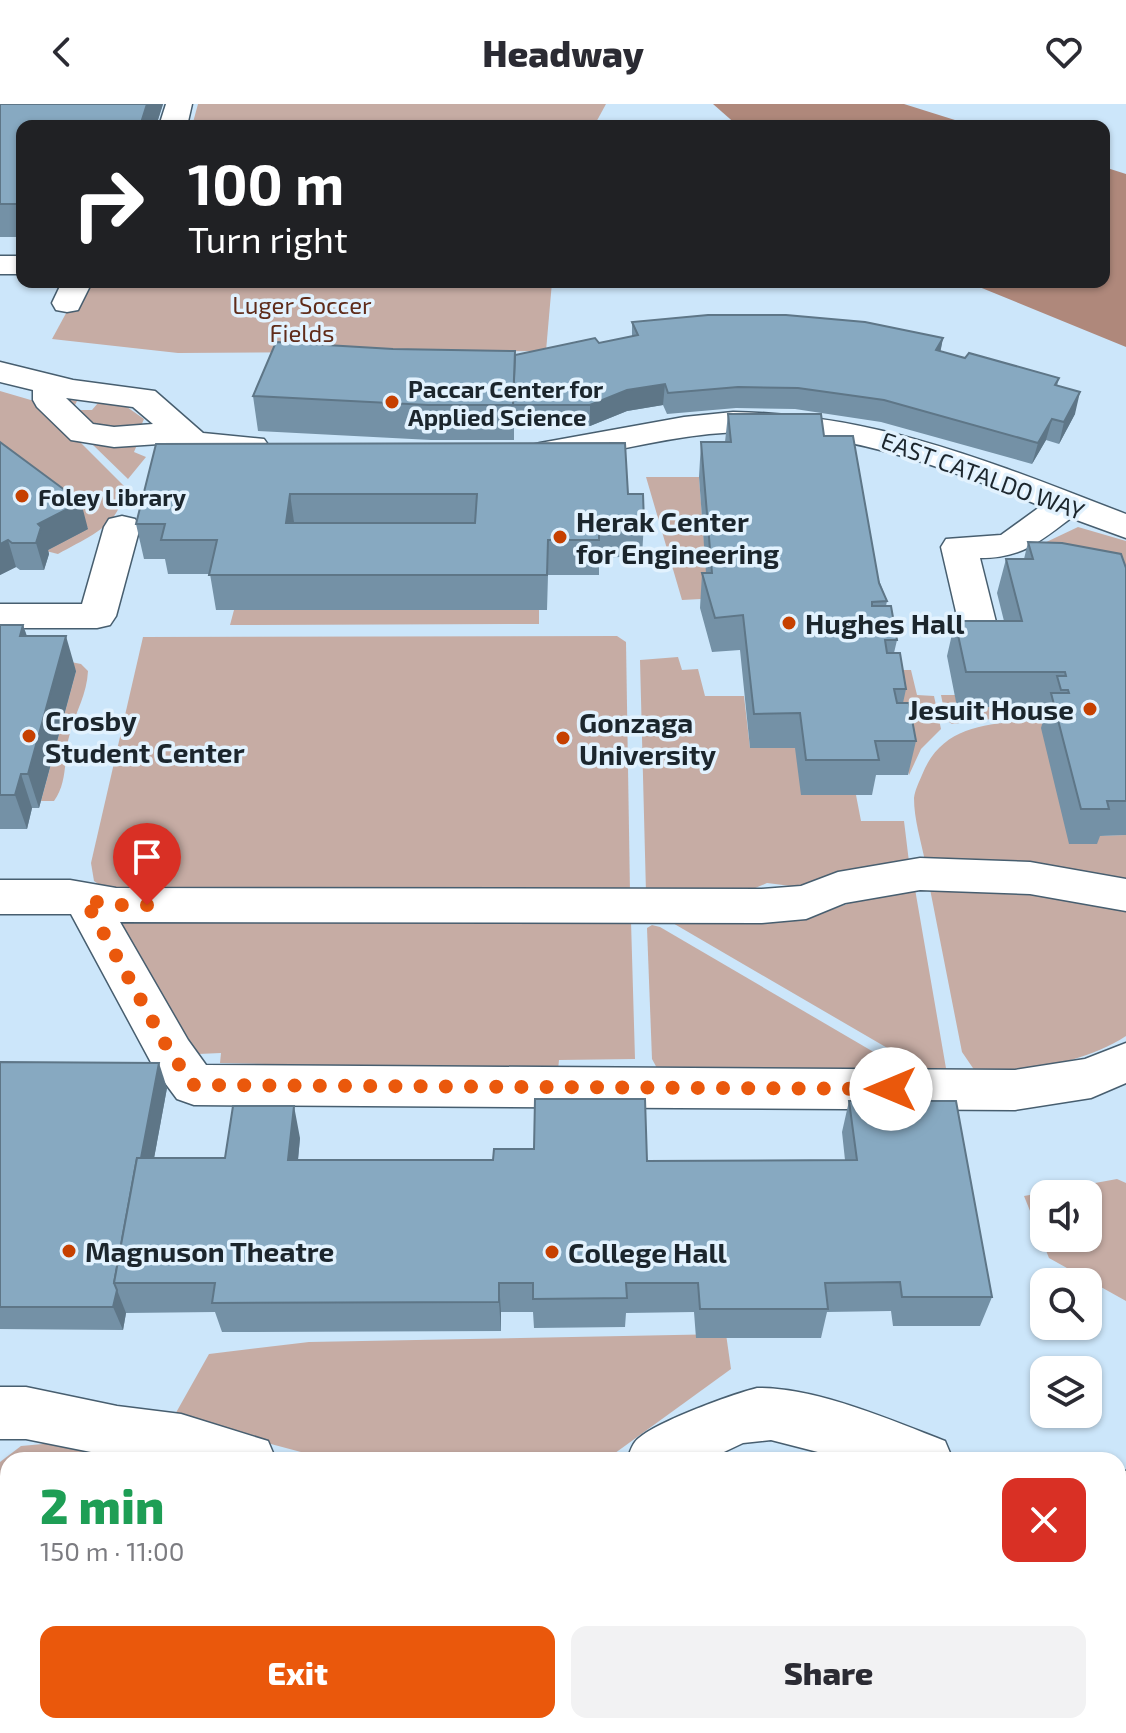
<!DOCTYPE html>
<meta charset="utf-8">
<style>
body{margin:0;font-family:"Exo 2",sans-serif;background:#f2f2f3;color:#2b2b33;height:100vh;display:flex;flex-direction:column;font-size:30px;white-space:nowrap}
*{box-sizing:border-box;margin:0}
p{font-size:26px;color:#7c7c81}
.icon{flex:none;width:44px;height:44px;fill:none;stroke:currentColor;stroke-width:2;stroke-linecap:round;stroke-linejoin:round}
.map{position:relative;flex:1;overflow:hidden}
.panel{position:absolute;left:0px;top:1348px;width:1126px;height:282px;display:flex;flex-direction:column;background:#fff;border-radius:24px 24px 0 0;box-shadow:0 2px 6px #0004}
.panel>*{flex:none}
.banner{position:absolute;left:16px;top:16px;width:1094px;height:168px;border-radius:16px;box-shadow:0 2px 6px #0004;background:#202124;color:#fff;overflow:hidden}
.controls{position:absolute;left:1030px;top:1076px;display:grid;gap:16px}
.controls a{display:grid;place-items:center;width:72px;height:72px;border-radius:16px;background:#fff;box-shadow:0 2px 6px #0004;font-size:40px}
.pin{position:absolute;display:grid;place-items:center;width:68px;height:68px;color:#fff;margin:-82px -34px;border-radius:50% 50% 50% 0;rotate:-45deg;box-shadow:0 0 8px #0007}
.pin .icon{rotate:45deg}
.me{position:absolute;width:88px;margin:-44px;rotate:270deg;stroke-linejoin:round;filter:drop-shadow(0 0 6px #0008)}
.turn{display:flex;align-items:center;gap:28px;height:168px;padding:0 40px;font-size:36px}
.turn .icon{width:104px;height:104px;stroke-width:2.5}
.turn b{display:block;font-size:56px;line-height:68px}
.round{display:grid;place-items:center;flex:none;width:84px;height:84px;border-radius:16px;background:#f2f2f3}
.summary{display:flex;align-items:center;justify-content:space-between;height:136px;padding:0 40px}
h1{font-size:48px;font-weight:800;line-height:60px;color:#1e9e55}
.cta{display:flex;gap:16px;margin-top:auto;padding:16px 40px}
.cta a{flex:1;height:92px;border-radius:16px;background:#ea580c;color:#fff;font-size:32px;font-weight:800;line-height:92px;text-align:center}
.cta a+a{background:#f2f2f3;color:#2b2b33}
header{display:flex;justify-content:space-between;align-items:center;height:104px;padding:0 40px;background:#fff;font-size:36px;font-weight:800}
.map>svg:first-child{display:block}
</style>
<header><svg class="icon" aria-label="back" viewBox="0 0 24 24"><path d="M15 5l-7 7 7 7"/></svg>Headway<svg class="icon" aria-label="heart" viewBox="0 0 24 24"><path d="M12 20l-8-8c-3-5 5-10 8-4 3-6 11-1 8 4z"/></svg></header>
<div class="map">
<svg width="1126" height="1629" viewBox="0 0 1126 1629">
<rect width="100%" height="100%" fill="#cce6fa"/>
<!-- green -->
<g fill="#c6aca4" fill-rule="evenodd">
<polygon points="198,0 606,0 594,22 192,22"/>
<polygon points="83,178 552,178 546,247 178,249 52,235"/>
<path d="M0 287 41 299 124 382C123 421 88 433 58 450L46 447 88 424 0 359Z"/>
<polygon points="65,295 77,297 74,303 76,306 92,306 98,299 127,303 144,315 141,322 92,325"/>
<polygon points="139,336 134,348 146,353 128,375 92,340"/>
<polygon points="646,373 699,373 709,504 701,495 682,496"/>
<polygon points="1078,423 1126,437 1126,485 1040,441"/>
<polygon points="234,506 539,506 539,520 230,521"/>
<polygon points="617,532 626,538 630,789 105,785 94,777 91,759 143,533"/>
<polygon points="678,553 682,566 698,565 705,592 744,592 750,644 795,644 856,691 861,717 904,717 909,758 871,762 799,783 767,779 746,788 646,789 640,556"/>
<path d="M71 558 81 560 88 567C87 590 76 607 70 629 63 651 69 676 54 697H41L76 567Z"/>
<polygon points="890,566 911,566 917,591 934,592 941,625 921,645 909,671"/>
<polygon points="941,591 955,591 958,603 1054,603 1032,610 952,620 946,616"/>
<path d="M1033 617 1050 621 1095 732 1126 731V778L925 757C921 737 914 715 914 694 915 686 919 678 922 671 941 622 987 619 1033 617Z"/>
<polygon points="915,785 947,970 932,970 671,818 781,817 810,813 876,790"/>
<path d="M930 785 1033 790 1126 805V932C1081 961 1029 965 977 970L962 948Z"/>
<polygon points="113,816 631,817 635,955 559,956 558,966 220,959 221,949 198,950"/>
<polygon points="652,821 660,823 901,964 902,967 658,966 652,955 647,824"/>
<path d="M1117 1075 1126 1079V1197L1049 1154 1024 1092ZM1044 1090H1088V1134H1044Z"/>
<polygon points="726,1230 731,1265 611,1352 583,1356 331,1356 173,1314 209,1250 309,1238"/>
<polygon points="65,1338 167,1356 8,1356 8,1463 0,1466 0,1358 21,1342"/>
<polygon points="1126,1422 1126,1505 1118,1505 1118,1423"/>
</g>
<!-- water -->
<g fill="#af887b">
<polygon points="713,0 904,0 974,22 738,22"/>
<polygon points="1104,63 1126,70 1126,243 967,178 1104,178"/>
</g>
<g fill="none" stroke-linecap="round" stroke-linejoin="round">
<defs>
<g id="minor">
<polygon points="166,0 192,0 187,22 159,22"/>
<rect x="0" y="152" width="22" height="18"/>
<polygon points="62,178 92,178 78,206 67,208 56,206 52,199"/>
<path d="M0 258 73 276 155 287 203 329 264 335 269 342 264 349C241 355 193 356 174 339L114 343 71 336 37 303 33 296V286L0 278ZM66 294 133 303 153 320 114 323 93 320Z"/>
<path d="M733 308C878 310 993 359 1126 410V434L1071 414C1039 438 1022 454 980 454L1001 538 995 547 982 551 969 547 963 538 941 443 946 435 1001 431 1041 402C936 360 825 318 709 330 652 336 597 352 540 359L528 356 523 349 528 342 540 339 684 313Z"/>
<polygon points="122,412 135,415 140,423 116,512 110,521 97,524 0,524 0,500 82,500 104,423 109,415"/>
<polygon points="920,754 1030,758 1126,775 1126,807 1030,790 920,786 845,799 806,815 762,819 120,818 188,936 206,961 1015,966 1085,955 1126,939 1126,979 1091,994 1015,1006 194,1001 177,995 154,964 71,810 0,810 0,776 70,776 116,784 762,785 801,782 838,768"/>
<polygon points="0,1283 26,1283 117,1302 181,1310 268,1337 276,1356 131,1356 26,1335 0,1335"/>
<path d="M757 1284C815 1283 891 1316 945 1337L953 1356H849L771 1336 743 1339 707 1356H627C629 1351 631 1343 635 1338 649 1320 733 1290 757 1284Z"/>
<polygon points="1118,1366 1126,1367 1126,1423 1118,1422"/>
</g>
</defs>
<!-- minor casing -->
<use href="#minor" stroke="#475e6f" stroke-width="3"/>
<!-- minor -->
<use href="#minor" fill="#fff" fill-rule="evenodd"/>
</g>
<!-- wall -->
<g fill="#7491a6">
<polygon points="0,0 163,0 156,22 22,22 22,133 0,133"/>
<polygon points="632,218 943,234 940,248 965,254 1059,274 1057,282 1075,310 1059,340 1046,336 1032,360 881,318 795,305 736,304 667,310 663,301 627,307 590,322 514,323 514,336 431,336 258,327 253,292 393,245 515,251 599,239 632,233"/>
<polygon points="728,310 824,332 887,497 886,502 897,536 894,549 906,585 903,599 916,637 908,671 876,671 872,691 801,691 795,644 750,644 740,546 712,548 700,504 702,469 706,469 699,373 701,338 725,338"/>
<polygon points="0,338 88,425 48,446 49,450 44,466 20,466 16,463 0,471"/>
<polygon points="156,340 628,390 644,418 642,452 599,454 599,471 548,471 547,506 216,506 210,470 168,470 165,455 144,455 136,420"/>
<polygon points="1028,438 1126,464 1126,731 1100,732 1097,740 1069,740 1041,624 1047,603 957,603 947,552 955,517 1004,517 997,489 1006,455 1024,455"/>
<polygon points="0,521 23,521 27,532 76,567 39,704 32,704 27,725 0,725"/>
<polygon points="0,958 167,984 154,1054 225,1054 300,1034 298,1056 845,1056 842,1028 849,997 992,1193 980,1222 893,1222 891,1207 827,1208 821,1234 696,1234 694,1208 626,1209 625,1223 534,1224 533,1208 501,1208 501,1227 222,1228 215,1208 126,1209 123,1226 0,1225"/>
<polygon points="961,1622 1118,1622 1126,1629 957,1629"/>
</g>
<!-- shaded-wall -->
<g fill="#5e7687">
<polygon points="147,0 163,0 156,22 140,22"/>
<polygon points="943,234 939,255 936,246"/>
<polygon points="665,280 663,301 627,307 590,322 590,301 627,286"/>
<polygon points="1080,288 1075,310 1059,340 1064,318"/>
<polygon points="1052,315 1046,336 1032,360 1038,339"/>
<polygon points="290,390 295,425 286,419"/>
<polygon points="81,398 88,425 48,446 49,450 44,466 36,439 38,420"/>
<polygon points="8,436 16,463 0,471 0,440"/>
<polygon points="23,521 34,555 20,532"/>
<polygon points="66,532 76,567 39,704 28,670"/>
<polygon points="21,670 32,704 27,725 15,691"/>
<polygon points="159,959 167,984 131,1179 118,1179"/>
<polygon points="294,1002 300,1034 295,1087 288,1056"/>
<polygon points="499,1179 501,1208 501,1227 499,1198"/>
<polygon points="117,1186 126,1209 123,1226 113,1203"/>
</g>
<!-- building -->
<g fill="#87a9c1" stroke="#5e7687" stroke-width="2" fill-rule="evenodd">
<polygon points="0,0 147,0 140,22 22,22 22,100 0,100"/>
<polygon points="708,211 786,211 865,218 943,234 936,246 965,254 969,249 1059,274 1055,281 1080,288 1064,318 1052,315 1038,339 884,296 798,284 738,283 668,289 665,280 627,286 590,301 513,301 515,251 595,234 599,239 638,231 632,218"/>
<polygon points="276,238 393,245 515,247 513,301 428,301 253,292"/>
<polygon points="728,310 821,310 824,332 853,332 879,479 887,497 872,498 872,502 891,502 897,536 885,536 887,549 900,549 906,585 894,585 897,599 909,599 916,637 875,637 879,656 806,656 800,609 754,610 743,511 715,514 702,469 712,469 701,338 731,338"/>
<polygon points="0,338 81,398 38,420 41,423 36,439 12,439 8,436 0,440"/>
<path d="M625 339 628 390H643L644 418 599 419V436H548L547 471H209L217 436H161L165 420H136L156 340ZM290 390H477L475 419H286Z"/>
<polygon points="1028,438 1062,439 1121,450 1126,464 1126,697 1107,697 1109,705 1081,705 1051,589 1069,589 1068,586 1061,586 1057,572 1066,572 1065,568 966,568 955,517 1022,517 1006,455 1033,455"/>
<polygon points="0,521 23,521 20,532 66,532 28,670 21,670 15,691 0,691"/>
<polygon points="0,958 159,959 141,1054 137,1054 114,1179 117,1186 113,1203 0,1203"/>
<polygon points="535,995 645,995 647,1057 857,1056 849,997 956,997 992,1193 902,1193 900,1178 825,1179 828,1205 700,1205 698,1179 626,1179 627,1194 533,1195 533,1179 499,1179 499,1198 212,1199 215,1179 114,1179 137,1054 225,1054 233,1002 294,1002 288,1056 493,1056 494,1045 534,1045"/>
<polygon points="1118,1530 1126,1530 1126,1629 973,1629 972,1622 1118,1622"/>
</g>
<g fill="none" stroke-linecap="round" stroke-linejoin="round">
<!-- route -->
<polyline stroke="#ea580c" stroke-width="14" stroke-dasharray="0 25.2" points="147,801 116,801 85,796 171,950 194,981 891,985"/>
</g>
<!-- markers -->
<g fill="#c64000" stroke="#e2f2fe" stroke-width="3">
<circle cx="392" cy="298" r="8"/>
<circle cx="22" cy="392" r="8"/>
<circle cx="560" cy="433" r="8"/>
<circle cx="789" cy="519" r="8"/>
<circle cx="1090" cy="605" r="8"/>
<circle cx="29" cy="632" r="8"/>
<circle cx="563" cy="634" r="8"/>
<circle cx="69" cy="1147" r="8"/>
<circle cx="552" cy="1148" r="8"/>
</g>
<g text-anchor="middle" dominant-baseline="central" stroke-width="7" stroke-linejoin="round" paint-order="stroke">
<!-- far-park labels -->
<g font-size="24" fill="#602c1a" stroke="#e2f2fe">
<text x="302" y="200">Luger Soccer<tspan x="302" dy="28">Fields</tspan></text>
</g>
<!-- far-poi labels -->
<g font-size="24" font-weight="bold" fill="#1c262d" stroke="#e2f2fe" text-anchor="start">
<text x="408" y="284">Paccar Center for<tspan x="408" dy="28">Applied Science</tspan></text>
<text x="38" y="392">Foley Library</text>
</g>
<!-- far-street labels -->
<g font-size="24" fill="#1c262d" stroke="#e2f2fe">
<text transform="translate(983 371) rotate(20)">EAST CATALDO WAY</text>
</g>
<!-- poi labels -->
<g font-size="28" font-weight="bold" fill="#1c262d" stroke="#e2f2fe" text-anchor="start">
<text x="576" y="417">Herak Center<tspan x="576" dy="32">for Engineering</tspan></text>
<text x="805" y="519">Hughes Hall</text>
<text x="1074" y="605" text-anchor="end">Jesuit House</text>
<text x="45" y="616">Crosby<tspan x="45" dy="32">Student Center</tspan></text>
<text x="579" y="618">Gonzaga<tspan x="579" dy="32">University</tspan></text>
<text x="85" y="1147">Magnuson Theatre</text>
<text x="568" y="1148">College Hall</text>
</g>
</g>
</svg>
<div class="controls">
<a><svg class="icon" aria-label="sound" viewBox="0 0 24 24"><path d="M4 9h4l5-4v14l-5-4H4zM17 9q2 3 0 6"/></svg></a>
<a><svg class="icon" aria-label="search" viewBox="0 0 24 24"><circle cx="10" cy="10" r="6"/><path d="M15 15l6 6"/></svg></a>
<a><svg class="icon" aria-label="layers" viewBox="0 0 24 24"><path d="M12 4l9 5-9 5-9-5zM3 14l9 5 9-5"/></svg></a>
</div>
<div class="pin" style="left:147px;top:801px;background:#d93025"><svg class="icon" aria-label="arrive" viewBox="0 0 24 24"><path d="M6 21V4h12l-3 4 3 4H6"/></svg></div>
<svg class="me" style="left:891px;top:985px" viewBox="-20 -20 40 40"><circle r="19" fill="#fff"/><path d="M0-13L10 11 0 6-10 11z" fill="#ea580c"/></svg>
<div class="banner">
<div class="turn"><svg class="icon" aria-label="right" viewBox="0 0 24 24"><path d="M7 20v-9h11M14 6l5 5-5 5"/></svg><div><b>100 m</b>Turn right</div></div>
</div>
<section class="panel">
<div class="summary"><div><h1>2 min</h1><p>150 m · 11:00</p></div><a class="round" style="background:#d93025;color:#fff"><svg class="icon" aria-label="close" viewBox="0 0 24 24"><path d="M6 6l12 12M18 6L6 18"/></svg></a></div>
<div class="cta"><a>Exit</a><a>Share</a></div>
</section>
</div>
